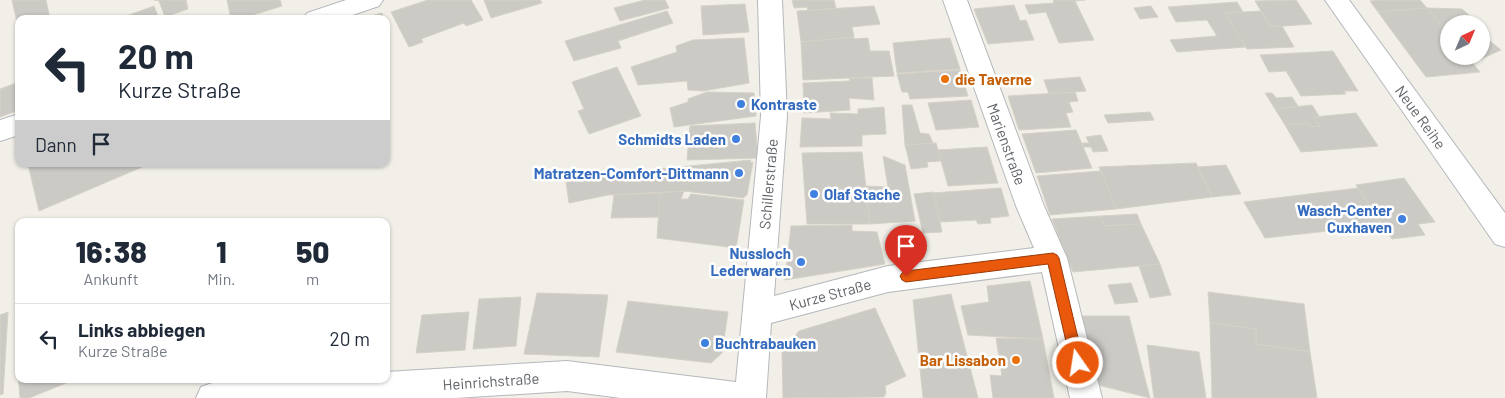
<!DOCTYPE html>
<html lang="de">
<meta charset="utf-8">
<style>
body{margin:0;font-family:Barlow,sans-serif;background:#f2f2f3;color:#1f2937;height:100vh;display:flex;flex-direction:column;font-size:19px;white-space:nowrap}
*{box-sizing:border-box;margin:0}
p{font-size:16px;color:#747a83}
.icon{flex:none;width:28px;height:28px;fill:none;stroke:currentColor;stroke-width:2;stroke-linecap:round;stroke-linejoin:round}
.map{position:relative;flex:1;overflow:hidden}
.sheet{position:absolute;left:15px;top:218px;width:375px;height:165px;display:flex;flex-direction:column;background:#fff;border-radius:10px;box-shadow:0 1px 4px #0004}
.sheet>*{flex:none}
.top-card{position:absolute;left:15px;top:15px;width:375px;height:152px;border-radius:10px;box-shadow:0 1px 4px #0004;background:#fff;color:#1f2937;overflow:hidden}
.needle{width:32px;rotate:44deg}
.fabs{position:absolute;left:1440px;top:15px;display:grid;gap:10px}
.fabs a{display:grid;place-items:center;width:50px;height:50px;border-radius:50%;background:#fff;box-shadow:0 1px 4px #0004;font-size:25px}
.pin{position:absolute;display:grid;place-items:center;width:42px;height:42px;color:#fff;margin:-51px -21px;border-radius:50% 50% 50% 0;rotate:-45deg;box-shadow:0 0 5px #0007}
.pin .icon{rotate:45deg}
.me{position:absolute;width:55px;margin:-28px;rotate:347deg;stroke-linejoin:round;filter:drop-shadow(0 0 4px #0008)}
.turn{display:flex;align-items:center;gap:18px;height:105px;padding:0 20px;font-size:22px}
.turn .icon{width:65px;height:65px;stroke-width:2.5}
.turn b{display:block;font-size:35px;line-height:42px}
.then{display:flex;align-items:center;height:48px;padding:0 20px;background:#0003;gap:10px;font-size:19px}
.eta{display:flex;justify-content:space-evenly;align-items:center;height:85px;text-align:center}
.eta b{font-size:30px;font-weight:800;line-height:35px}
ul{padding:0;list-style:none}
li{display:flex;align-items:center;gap:15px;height:70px;padding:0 20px;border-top:1px solid #e0e1e3}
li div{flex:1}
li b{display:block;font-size:19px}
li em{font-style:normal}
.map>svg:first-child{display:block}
</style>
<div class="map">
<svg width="1505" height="398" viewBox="0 0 1505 398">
<rect width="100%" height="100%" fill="#f1efe8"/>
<!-- building -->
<g fill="#cccac5" stroke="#d6d1c6">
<polygon points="12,0 46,0 50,19 19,19 19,31"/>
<polygon points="154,0 186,0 188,9 165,17 159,1"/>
<polygon points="227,0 280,0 282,6 240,19 231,19"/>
<polygon points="428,0 471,0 483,20 466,26 464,23 421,39 423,42 409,47 391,12"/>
<polygon points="484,0 540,0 542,3 491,18"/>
<polygon points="645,0 665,0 669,8 620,21 614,8"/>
<polygon points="792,0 834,0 836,8 808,11 807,7 794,8"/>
<polygon points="1053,0 1085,0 1075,1 1094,40 1059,43 1046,12 1029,14 1025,5 1054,3"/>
<polygon points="1296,0 1312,24 1271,27 1255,1"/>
<polygon points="1381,0 1420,0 1427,8 1378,12 1370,1"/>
<polygon points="1237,2 1243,12 1225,13 1246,47 1177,52 1170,40 1217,36 1207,20 1176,22 1168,7"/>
<polygon points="745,4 749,32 703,35 701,6"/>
<polygon points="1014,5 1020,21 1026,20 1034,40 988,44 974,9"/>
<polygon points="154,6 159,19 118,19"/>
<polygon points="874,6 880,24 852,27 854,37 801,42 797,11"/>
<polygon points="1151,6 1158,17 1140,19 1134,8"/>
<polygon points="1427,8 1449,34 1449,56 1467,56 1480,72 1426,77 1378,12"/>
<polygon points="1427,8 1462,9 1479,24 1449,24 1449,34"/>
<polygon points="667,11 673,23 618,41 621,48 574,61 565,41"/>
<polygon points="1261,11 1271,27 1282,26 1294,47 1247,49 1225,13"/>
<polygon points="382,13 384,19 360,19"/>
<polygon points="1481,34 1501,50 1472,63 1467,56 1481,56"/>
<polygon points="854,37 854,39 868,38 870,51 889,51 894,76 803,80 801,42"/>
<polygon points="744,38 749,83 703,91 688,90 687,81 638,85 631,67 677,52 676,46 693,40"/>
<polygon points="950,38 960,69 897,73 893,43"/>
<polygon points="1333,51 1358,91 1344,91 1346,94 1301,96 1286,71 1269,72 1260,55"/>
<polygon points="617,67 641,116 589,134 578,111 584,109 572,82"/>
<polygon points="960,70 968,96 910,99 908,92 902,92 897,74"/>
<polygon points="1080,77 1086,91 1049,94 1044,80"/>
<polygon points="849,78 872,78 874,100 849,98 850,110 804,113 803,83 850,81"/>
<polygon points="19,82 19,110 0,117 0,89"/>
<polygon points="707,92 754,93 756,116 674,127 670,108 688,102 688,99"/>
<polygon points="1075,92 1078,101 1069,102 1073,112 1066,113 1071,127 1019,130 1008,96"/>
<polygon points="1265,93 1272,93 1276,98 1292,97 1298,106 1275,109"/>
<polygon points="971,100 979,127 936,130 928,103"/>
<polygon points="902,105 912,105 920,133 929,134 933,143 905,145"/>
<polygon points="1312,105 1319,116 1314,117 1320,126 1311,127 1309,123 1285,125 1275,109"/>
<polygon points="884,107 886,134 862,135 862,146 800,147 802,118 831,119 830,113 858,114 858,109"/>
<polygon points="1150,112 1154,120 1108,123 1104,115"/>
<polygon points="1356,113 1378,146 1301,152 1285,125 1309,123 1311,127 1320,126 1314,117"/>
<polygon points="755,123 758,158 687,160 690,126"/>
<polygon points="1076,130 1092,168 1036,173 1022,134"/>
<polygon points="1101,135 1108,151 1093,152 1091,147 1083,147 1082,143 1089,143 1086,137"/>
<polygon points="936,143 941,161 927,162 928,167 911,169 905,145"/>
<polygon points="987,147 998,183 948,186 938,150"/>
<polygon points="862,152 870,224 807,224 802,153"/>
<polygon points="883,156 905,165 915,221 870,224 866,186 888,187"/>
<polygon points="751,160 750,163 753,162 747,195 743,198 684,191 608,195 569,203 566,182 608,174"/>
<polygon points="1196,163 1212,197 1116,209 1099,167"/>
<polygon points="28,164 141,164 142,167 39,211"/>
<polygon points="1226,165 1241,194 1212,197 1198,167"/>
<polygon points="1101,171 1116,209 1050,215 1037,176"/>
<polygon points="1404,178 1435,222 1418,224 1425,235 1392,239 1356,185"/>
<polygon points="1001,188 1009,216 990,218 991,223 978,224 976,220 940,222 933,193"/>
<polygon points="1358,188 1382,225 1265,238 1244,202"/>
<polygon points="684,191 681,199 688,199 691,194 744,200 736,248 657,238 660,193"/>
<polygon points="933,192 942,232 923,233 914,194"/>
<polygon points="660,193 659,217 611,218 614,195"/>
<polygon points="1137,214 1141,224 1104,226 1101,216"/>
<polygon points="1101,216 1104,226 1141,224 1160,264 1073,272 1052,219"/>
<polygon points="852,225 852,231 877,232 885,264 785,280 791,226"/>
<polygon points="1160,264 1171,295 1150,298 1139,266"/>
<polygon points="1030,281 1043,339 968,335 961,306 989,302 987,286"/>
<polygon points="1131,283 1138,302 1115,304 1108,285"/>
<polygon points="1208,292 1304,304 1310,352 1256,344 1256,329 1210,323"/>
<polygon points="537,293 608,295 599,357 524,354"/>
<polygon points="951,294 978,398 923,398 913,300"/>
<polygon points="521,297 516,346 473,349 479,299"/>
<polygon points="628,301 728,312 722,353 711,363 616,352"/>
<polygon points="875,308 906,376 885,386 886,393 884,397 783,398 782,352 799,331"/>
<polygon points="8,312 3,394 0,395 0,315"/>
<polygon points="469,312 465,350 416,353 422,315"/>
<polygon points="1079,316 1129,316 1150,398 1098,385"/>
<polygon points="1210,323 1256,329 1256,344 1310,352 1317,398 1212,398"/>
<polygon points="996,338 1043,339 1054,398 993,398 990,375 1002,376"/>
<polygon points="1147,345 1199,352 1206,398 1154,398"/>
<polygon points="19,348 19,379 76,379 29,398 20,398 16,349"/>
</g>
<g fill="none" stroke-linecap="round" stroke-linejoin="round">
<defs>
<g id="street">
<polygon points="346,0 383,0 379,6 341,19 303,19 307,13"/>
<polygon points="758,0 782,0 787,116 774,296 888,266 1034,248 1016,206 943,0 967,0 1044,206 1067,258 1102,398 1070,398 1042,272 888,292 771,323 766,398 621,398 567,391 455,398 196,398 201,387 212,383 276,379 386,379 386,372 567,361 736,382 761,116"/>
<polygon points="1325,0 1349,0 1505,213 1505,247 1495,244"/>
<polygon points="19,114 19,135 0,141 0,120"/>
</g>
</defs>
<!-- street casing -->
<use href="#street" stroke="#b5b8bc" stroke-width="2"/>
<!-- street -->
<use href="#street" fill="#fff" fill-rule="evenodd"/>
</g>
<!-- route -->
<polygon fill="#ea580c" stroke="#983908" points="1053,253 1057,255 1059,258 1084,363 1082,367 1078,369 1073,367 1071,363 1048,264 906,282 902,280 900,276 902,273 906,271"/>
<!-- markers -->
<g fill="#e8710a" stroke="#fff" stroke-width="2">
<circle cx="945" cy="79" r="5"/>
<circle cx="1016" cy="360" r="5"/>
</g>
<g fill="#3f7fe0" stroke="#fff" stroke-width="2">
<circle cx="741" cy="104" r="5"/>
<circle cx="736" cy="139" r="5"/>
<circle cx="739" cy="173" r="5"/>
<circle cx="814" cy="194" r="5"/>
<circle cx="1402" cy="219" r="5"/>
<circle cx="801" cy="262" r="5"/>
<circle cx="705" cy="343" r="5"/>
</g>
<g text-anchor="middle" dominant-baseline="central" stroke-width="5" stroke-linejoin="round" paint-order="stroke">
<!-- food labels -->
<g font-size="15" font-weight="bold" fill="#c56008" stroke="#fff" text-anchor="start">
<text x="955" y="79">die Taverne</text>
<text x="1006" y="360" text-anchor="end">Bar Lissabon</text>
</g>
<!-- shop labels -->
<g font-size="15" font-weight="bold" fill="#366cbe" stroke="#fff" text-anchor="end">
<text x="751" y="104" text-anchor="start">Kontraste</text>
<text x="726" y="139">Schmidts Laden</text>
<text x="729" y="173">Matratzen-Comfort-Dittmann</text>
<text x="824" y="194" text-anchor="start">Olaf Stache</text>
<text x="1392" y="210">Wasch-Center<tspan x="1392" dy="17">Cuxhaven</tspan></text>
<text x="791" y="253">Nussloch<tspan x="791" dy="17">Lederwaren</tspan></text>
<text x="715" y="343" text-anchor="start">Buchtrabauken</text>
</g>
<!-- street labels -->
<g font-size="15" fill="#5f6368" stroke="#fff">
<text transform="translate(1421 117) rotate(54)">Neue Reihe</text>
<text transform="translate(1007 144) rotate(70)">Marienstraße</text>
<text transform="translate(768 184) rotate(-85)">Schillerstraße</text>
<text transform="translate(830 294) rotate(-15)">Kurze Straße</text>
<text transform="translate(491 381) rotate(-4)">Heinrichstraße</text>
</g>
</g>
</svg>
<div class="fabs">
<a><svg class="needle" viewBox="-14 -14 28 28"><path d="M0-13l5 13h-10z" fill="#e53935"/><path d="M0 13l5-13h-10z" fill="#747a83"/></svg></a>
</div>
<div class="pin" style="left:906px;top:276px;background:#d93025"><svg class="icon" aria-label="arrive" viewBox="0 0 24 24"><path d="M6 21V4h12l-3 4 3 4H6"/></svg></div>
<svg class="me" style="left:1078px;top:363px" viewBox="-20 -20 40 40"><circle r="17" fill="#ea580c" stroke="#fff" stroke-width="3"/><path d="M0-11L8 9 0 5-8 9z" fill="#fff"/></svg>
<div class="top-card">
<div class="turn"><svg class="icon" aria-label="left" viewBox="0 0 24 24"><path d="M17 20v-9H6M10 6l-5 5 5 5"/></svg><div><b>20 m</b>Kurze Straße</div></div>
<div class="then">Dann<svg class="icon" aria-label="arrive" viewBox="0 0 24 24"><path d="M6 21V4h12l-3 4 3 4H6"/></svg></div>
</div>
<section class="sheet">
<div class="eta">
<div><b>16:38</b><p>Ankunft</p></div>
<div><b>1</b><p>Min.</p></div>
<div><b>50</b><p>m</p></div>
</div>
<ul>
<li><svg class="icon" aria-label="left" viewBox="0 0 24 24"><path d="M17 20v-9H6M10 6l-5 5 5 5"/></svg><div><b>Links abbiegen</b><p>Kurze Straße</p></div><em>20 m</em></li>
</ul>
</section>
</div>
